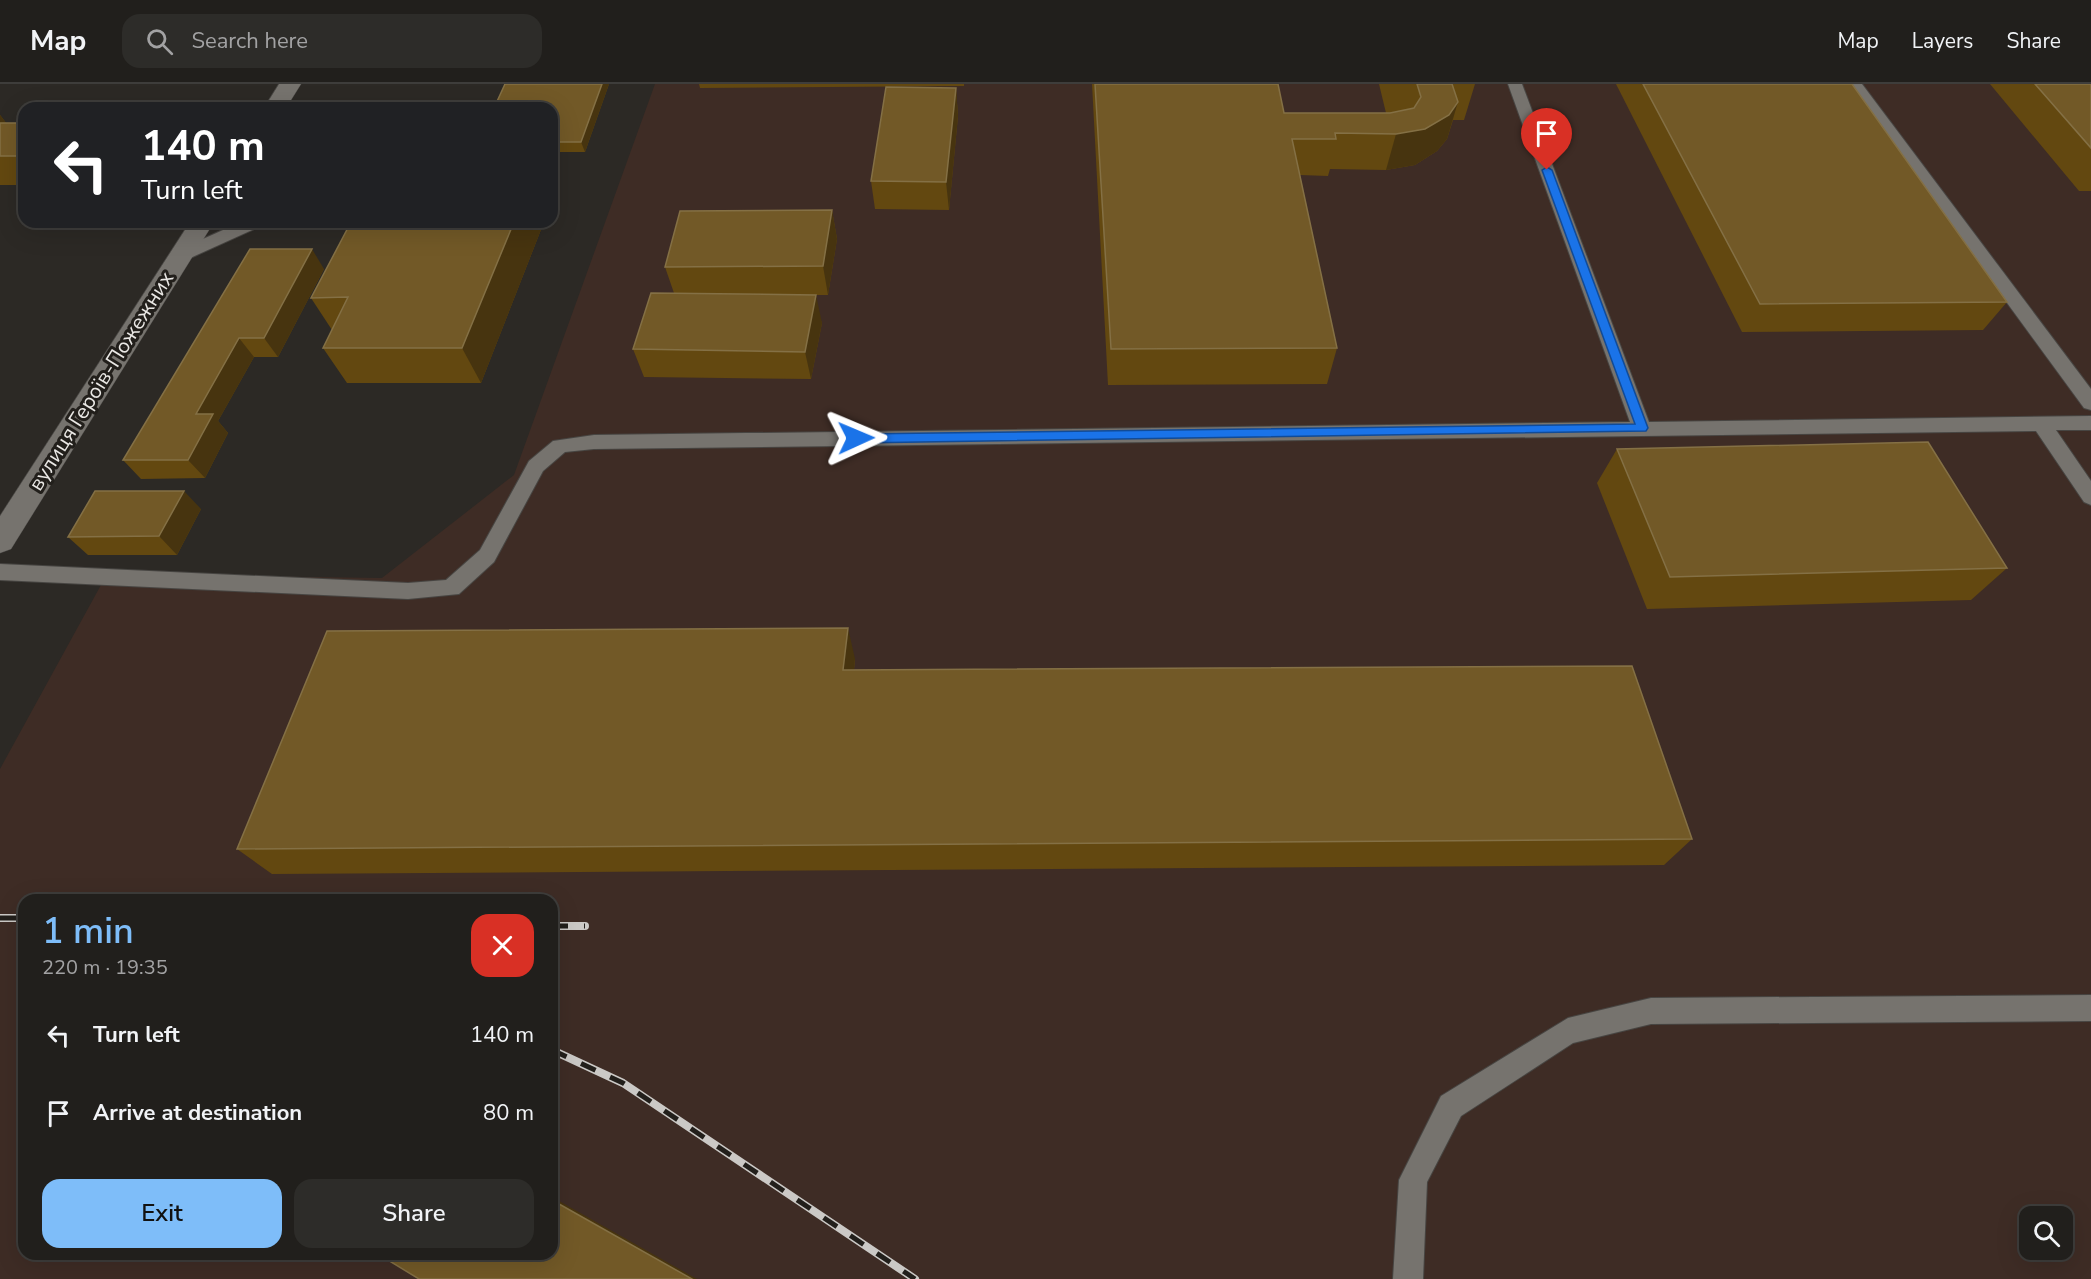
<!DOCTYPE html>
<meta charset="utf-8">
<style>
body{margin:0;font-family:"Nunito Sans",sans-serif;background:#2d2c29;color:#f1f3f6;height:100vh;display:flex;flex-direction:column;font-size:22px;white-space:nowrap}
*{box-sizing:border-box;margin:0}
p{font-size:20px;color:#a2a2a3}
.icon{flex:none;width:33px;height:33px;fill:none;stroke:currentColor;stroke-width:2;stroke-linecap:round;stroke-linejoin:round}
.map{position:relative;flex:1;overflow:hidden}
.side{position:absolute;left:18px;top:810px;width:540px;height:366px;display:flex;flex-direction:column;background:#211f1c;border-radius:18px;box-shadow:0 6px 24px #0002,0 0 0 2px #3e3d3b}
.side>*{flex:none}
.guide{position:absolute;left:18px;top:18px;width:540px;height:126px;border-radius:18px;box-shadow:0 6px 24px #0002,0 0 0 2px #3e3d3b;background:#202124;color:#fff;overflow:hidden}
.buttons{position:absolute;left:2019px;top:1122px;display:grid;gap:12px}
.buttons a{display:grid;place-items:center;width:54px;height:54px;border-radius:12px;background:#211f1c;box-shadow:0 6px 24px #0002,0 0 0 2px #3e3d3b;font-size:30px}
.pin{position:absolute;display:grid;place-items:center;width:51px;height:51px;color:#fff;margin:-62px -26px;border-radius:50% 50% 50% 0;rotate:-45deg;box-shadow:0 0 6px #0007}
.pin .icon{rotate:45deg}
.me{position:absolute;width:66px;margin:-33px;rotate:89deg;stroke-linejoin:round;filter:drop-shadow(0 0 4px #0008)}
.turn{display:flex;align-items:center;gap:21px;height:126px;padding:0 24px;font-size:27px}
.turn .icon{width:78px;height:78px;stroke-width:2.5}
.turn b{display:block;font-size:42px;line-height:51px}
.round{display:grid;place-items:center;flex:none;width:63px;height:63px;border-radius:18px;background:#2d2c29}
.headline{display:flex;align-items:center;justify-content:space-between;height:102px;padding:0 24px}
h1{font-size:36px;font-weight:600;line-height:45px;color:#7ebdf9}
.button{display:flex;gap:12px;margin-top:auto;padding:12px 24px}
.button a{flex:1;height:69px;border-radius:18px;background:#7ebdf9;color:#111;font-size:24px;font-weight:600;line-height:69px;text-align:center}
.button a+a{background:#2d2c29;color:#f1f3f6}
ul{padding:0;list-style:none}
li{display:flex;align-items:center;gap:18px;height:78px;padding:0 24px}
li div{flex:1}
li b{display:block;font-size:22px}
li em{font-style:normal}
header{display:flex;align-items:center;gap:36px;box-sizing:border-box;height:84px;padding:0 30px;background:#211f1c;border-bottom:2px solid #3e3d3b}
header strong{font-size:28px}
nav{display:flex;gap:33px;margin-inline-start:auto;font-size:21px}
.search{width:420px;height:54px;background:#2d2c29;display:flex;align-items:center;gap:15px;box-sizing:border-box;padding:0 21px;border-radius:18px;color:#a2a2a3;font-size:22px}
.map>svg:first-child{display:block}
</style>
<header>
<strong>Map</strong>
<div class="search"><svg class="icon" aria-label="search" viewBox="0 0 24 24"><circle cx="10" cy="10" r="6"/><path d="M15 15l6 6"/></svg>Search here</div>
<nav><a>Map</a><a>Layers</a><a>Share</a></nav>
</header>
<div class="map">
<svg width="2091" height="1195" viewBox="0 0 2091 1195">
<rect width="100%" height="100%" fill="#2c2925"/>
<!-- industrial -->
<path fill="#3e2c25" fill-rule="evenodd" d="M655 0H2091V1195H0V685L107 490 382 494 514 391ZM24 816H552V1170H24ZM2030 1132H2062V1166H2030Z"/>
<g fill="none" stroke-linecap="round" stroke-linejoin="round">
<defs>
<g id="service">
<polygon points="1508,0 1522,0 1649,338 2091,332 2091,346 2056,346 2091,397 2091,421 2084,418 2036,347 594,365 565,368 543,387 494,478 459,510 408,515 0,496 0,480 408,499 446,496 480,466 529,377 553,357 594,351 1630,338"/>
<polygon points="1847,0 1862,0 2091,305 2091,326 2084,324"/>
<polygon points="241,138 263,138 261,142 188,175 176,175 173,171 176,167"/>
<polygon points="2091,911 2091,937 1651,940 1573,959 1461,1032 1427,1098 1423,1195 1393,1195 1399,1096 1441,1012 1568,934 1651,914"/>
</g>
<g id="tertiary">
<polygon points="279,0 301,0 286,24 264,24"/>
<polygon points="190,138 214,138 11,465 0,469 0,432"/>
</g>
</defs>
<!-- service casing -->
<use href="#service" stroke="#474542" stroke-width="2"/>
<!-- tertiary casing -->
<use href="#tertiary" stroke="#474542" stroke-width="1"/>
<!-- service -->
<use href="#service" fill="#76736e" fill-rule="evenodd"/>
<!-- tertiary -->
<use href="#tertiary" fill="#76736e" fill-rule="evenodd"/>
<defs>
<g id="rail">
<polyline points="0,834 24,834"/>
<polyline points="552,842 585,842"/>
<polyline points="552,966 623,999 915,1195"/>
</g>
</defs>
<!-- rail casing -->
<use href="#rail" stroke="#cbc9c6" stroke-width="8"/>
<!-- rail -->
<use href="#rail" stroke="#221f1b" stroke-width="5" stroke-dasharray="16" stroke-linecap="butt"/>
</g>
<!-- wall -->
<g fill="#634810">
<polygon points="609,0 585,68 552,68 552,24"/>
<polygon points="699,0 964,0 964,2 700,4"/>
<polygon points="1092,0 1278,0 1284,29 1386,29 1379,0 1475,0 1464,36 1453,36 1447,55 1437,67 1415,81 1386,86 1330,85 1328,92 1300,91 1337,264 1327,300 1108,301"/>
<polygon points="1616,0 1852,0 2007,218 1983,246 1742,248"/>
<polygon points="1990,0 2091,0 2091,107 2079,107"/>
<polygon points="956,4 958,32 949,126 875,125 871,97"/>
<polygon points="0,31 6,39 24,39 24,101 0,101"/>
<polygon points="832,126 837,155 828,211 810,211 822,239 811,295 644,293 633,265 674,209 665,183"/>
<polygon points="284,138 308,138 307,140 285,140"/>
<polygon points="351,138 544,138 481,299 347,299 323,264 332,246 311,214"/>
<polygon points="250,165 324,185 278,273 254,273 218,337 228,349 205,394 141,395 123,376"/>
<polygon points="1617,365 2007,484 1971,516 1647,525 1597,399"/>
<polygon points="201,425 177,471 88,471 68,453"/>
<polygon points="855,575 854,586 1692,755 1664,781 272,790 237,765"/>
</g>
<!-- shaded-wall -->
<g fill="#47340f">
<polygon points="602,0 609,0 585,68 581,58"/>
<polygon points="956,4 958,32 949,126 946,98"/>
<polygon points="1458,18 1447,55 1437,67 1415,81 1386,86 1396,50"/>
<polygon points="0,31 14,49 0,67"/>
<polygon points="552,99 555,108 552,116"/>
<polygon points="832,126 837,155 828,211 823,182"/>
<polygon points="514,138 544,138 481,299 462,264"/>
<polygon points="312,165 324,185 278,273 264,254"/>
<polygon points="816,211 822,239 811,295 805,268"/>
<polygon points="239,254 254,273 218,337 228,349 205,394 188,376 196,330"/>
<polygon points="184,407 201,425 177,471 159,452"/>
<polygon points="848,544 855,575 851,616 843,586"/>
<polygon points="552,1113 697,1195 692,1195 552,1116"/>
</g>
<!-- building -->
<g fill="#725927" stroke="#847045" stroke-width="1.5">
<polygon points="505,0 602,0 581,58 552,58 552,24 494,24"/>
<polygon points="1095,0 1278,0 1284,29 1390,29 1414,24 1421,13 1417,0 1452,0 1458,18 1449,31 1425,45 1396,50 1335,49 1336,55 1292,55 1337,264 1111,265"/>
<polygon points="1643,0 1852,0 2007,218 1760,220"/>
<polygon points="2035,0 2091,0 2091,64"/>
<polygon points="886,3 956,4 946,98 871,97"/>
<polygon points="45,21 92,21 90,24 43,24"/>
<rect x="0" y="39" width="24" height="33"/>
<polygon points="832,126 823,182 665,183 680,127"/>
<polygon points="351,138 514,138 462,264 323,264 348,213 311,214"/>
<polygon points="250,165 312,165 264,254 239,254 196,330 213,330 188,376 123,376"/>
<polygon points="651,209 816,211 805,268 633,265"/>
<polygon points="1928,358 2007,484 1670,493 1617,365"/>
<polygon points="95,407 184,407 159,452 68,453"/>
<polygon points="848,544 843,586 1632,582 1692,755 237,765 327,547"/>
<polygon points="552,1116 692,1195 419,1195 378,1170 552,1170"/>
</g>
<!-- route -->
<polygon fill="#1a73e8" stroke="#114b97" stroke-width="1.5" points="1547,83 1552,86 1648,344 1646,347 856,359 850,354 856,350 1635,340 1542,86"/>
<g text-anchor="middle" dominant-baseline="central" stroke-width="6" stroke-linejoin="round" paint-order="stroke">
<!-- street labels -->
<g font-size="21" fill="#eae8e5" stroke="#221f1b">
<text transform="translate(101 297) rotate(-58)">вулиця Героїв-Пожежних</text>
</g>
</g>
</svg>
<div class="buttons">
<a><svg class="icon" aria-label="search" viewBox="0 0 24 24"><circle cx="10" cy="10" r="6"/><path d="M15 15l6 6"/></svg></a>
</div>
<div class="pin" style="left:1547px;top:86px;background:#d93025"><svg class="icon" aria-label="arrive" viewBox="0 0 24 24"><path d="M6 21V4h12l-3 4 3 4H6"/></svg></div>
<svg class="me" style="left:856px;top:354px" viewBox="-20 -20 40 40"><path d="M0-17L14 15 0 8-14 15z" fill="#1a73e8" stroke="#fff" stroke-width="4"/></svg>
<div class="guide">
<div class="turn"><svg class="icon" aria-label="left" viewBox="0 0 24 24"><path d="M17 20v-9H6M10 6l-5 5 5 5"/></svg><div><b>140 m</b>Turn left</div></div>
</div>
<section class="side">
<div class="headline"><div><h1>1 min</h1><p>220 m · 19:35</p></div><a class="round" style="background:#d93025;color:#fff"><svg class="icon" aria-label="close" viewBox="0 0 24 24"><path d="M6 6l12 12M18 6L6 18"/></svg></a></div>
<ul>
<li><svg class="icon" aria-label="left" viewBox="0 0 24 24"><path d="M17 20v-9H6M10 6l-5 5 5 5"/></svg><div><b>Turn left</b></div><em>140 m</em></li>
<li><svg class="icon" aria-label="arrive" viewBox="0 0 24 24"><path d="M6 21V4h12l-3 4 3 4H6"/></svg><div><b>Arrive at destination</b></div><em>80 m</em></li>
</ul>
<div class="button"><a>Exit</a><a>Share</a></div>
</section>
</div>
